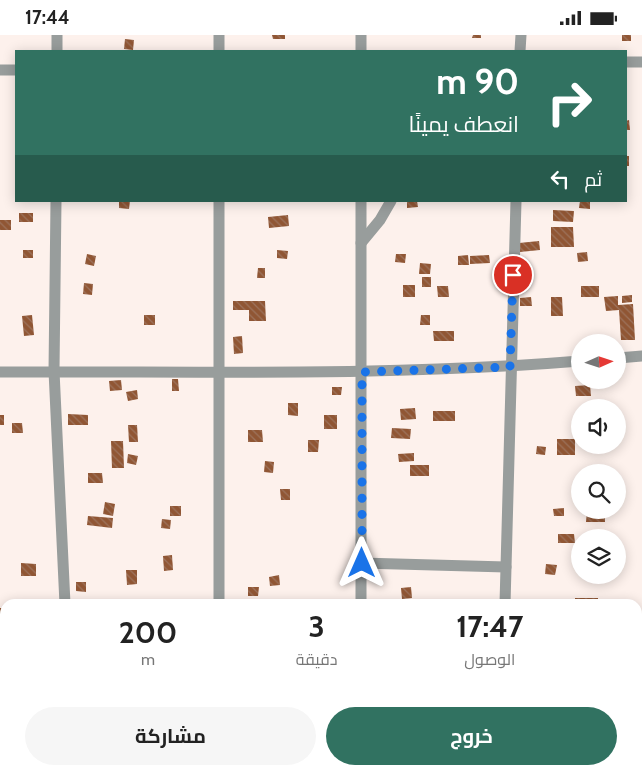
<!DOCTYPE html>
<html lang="ar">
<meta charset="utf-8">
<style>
body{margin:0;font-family:Cabin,Cairo,sans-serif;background:#f6f6f6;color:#222;direction:rtl;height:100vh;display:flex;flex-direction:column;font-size:19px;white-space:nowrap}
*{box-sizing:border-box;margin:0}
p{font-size:16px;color:#767676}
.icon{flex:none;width:28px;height:28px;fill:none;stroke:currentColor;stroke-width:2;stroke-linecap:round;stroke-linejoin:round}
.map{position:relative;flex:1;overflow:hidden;direction:ltr}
.details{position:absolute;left:0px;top:564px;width:642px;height:176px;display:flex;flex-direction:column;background:#fff;border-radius:15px 15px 0 0;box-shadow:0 2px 12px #0003;direction:rtl}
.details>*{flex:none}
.banner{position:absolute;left:15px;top:15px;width:612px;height:152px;border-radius:0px;box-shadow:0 2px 12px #0003;direction:rtl;background:#317261;color:#fff;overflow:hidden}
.needle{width:32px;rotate:87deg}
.controls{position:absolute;left:571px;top:299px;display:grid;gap:10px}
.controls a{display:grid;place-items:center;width:55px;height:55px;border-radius:50%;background:#fff;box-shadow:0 2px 12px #0003;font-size:25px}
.pin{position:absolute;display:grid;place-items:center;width:42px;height:42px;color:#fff;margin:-21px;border:2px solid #fff;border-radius:50%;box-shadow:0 1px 5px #0007}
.me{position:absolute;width:55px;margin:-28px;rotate:0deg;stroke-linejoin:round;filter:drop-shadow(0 0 4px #0008)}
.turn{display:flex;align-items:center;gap:18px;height:105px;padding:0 25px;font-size:22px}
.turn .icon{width:65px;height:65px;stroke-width:2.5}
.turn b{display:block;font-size:35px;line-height:42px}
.then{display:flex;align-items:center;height:48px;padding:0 25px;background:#0003;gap:10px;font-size:19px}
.eta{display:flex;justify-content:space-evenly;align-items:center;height:85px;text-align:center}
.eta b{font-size:30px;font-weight:700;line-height:35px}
.button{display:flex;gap:10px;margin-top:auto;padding:10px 25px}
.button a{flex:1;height:58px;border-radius:30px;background:#317261;color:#fff;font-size:20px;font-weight:700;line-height:58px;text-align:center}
.button a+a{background:#f6f6f6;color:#222}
.status{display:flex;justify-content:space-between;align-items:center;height:35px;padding:0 25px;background:#fff;direction:ltr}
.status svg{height:14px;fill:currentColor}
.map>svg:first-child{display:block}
</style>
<div class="status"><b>17:44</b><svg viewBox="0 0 49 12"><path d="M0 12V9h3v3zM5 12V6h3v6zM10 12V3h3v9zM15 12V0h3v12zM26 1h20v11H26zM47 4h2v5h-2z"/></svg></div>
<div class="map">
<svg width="642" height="739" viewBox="0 0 642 739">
<defs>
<pattern id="building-back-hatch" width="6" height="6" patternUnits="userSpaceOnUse" patternTransform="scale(1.25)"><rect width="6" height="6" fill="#905634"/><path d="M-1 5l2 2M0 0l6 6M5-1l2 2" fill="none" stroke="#9d735c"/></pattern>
</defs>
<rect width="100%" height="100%" fill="#fdf1ec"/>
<!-- building -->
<g fill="url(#building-back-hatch)">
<polygon points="272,0 285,0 285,4 273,4"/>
<polygon points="473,0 481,0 481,3 472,3"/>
<rect x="622" y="0" width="9" height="6"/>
<polygon points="125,4 134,5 133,15 124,14"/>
<polygon points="629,85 630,95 626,95 626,86"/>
<rect x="626" y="121" width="3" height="10"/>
<polygon points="119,166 130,166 129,174 119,173"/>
<polygon points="407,166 417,166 418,172 407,173"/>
<polygon points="580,166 590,166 590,174 579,173"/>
<polygon points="553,175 574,176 573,187 553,186"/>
<rect x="19" y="178" width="14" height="9"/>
<polygon points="288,180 289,191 269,193 268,182"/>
<rect x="0" y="185" width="11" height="10"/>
<polygon points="551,192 573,192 574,212 551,212"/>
<polygon points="539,206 540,215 520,217 519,208"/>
<rect x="23" y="215" width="10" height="8"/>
<polygon points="277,215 288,216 287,224 277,223"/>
<polygon points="587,217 588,226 578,227 577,218"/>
<polygon points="87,219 96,221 94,231 85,229"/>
<polygon points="396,219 406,219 405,228 395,227"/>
<polygon points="468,220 469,230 458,230 458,221"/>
<polygon points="489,220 490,228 470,229 470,221"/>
<polygon points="420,228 431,229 430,239 419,239"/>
<polygon points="258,233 265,233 265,243 257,243"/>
<rect x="422" y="242" width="9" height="10"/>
<polygon points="84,248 93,249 92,260 83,259"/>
<rect x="403" y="250" width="12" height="12"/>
<polygon points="437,251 448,251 449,262 438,262"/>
<rect x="581" y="251" width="18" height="11"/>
<polygon points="632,260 632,267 622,268 622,261"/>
<polygon points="618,261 618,270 633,269 635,305 621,305 619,275 606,276 604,262"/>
<polygon points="531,262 532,271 520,271 520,263"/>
<polygon points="551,262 562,262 563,281 551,281"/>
<polygon points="233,266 265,266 266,286 249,286 249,275 233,275"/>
<polygon points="32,280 34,300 24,301 22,281"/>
<rect x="144" y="280" width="11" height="10"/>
<polygon points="421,280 430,280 430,290 420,290"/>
<polygon points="433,296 454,296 454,306 434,306"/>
<polygon points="242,301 243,318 234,319 233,302"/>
<polygon points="172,344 178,344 179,356 172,356"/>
<polygon points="121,345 122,355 110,356 109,346"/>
<polygon points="590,350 591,361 576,361 575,351"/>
<polygon points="332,352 342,352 341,360 332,360"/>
<polygon points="137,355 138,364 128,366 126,357"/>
<polygon points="288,368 298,368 298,381 288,380"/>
<polygon points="415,373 416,384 401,385 400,374"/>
<rect x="433" y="376" width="22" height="10"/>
<polygon points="68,379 88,380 88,390 68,390"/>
<rect x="0" y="380" width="4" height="10"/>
<rect x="324" y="380" width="13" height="14"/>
<polygon points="12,388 22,388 23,398 12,398"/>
<polygon points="128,390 137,390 138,407 129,407"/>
<polygon points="392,393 411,394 410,404 391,403"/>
<polygon points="248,395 262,395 263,407 248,407"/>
<rect x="557" y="404" width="18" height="16"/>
<polygon points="308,405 319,405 318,417 308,417"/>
<polygon points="111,406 123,406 124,433 112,433"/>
<polygon points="537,411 546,412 545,420 536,419"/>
<polygon points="414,418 414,426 399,427 398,419"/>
<polygon points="128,419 138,421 136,430 127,428"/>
<polygon points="265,426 274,427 273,438 264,437"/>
<rect x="410" y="430" width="19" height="11"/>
<polygon points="88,438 102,438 103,448 88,448"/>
<polygon points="280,454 290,454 290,465 281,465"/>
<polygon points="105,467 115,469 113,481 103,479"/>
<rect x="170" y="471" width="11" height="10"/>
<polygon points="564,473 564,481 554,481 553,474"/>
<polygon points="587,476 605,477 605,487 586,487"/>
<polygon points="88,481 113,483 112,493 87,490"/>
<polygon points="162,484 171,485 170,494 161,493"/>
<polygon points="558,499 574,499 575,508 558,508"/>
<polygon points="172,520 173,535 164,536 163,521"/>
<polygon points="21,528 36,529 36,541 21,541"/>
<polygon points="546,529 557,530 555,540 545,539"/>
<polygon points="126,535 137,535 137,549 127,550"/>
<polygon points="279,540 280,550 270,551 269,542"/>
<polygon points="76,547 86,547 86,557 76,556"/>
<polygon points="248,552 259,552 258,561 248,561"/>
<polygon points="411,552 412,563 402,564 401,553"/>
<rect x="575" y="563" width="23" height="6"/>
<rect x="0" y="573" width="3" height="11"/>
<rect x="113" y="735" width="11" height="4"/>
</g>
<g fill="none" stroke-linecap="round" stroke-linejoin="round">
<!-- minor -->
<g stroke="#989d9c" stroke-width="11">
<polyline points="219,0 219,16"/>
<polyline points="57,16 57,0"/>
<polyline points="361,16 361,0"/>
<polyline points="520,16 521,0"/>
<polyline points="626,27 642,27"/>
<polyline points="0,35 16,35"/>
<polyline points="56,166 54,336 65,569"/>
<polyline points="219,166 219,569"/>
<polyline points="361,166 361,569"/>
<polyline points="361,208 380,185 391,166"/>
<polyline points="618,323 642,321"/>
<path d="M0 337C193 336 387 342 580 326"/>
<polyline points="361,528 506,532"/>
<polyline points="505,569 516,166"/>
<polyline points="0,632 5,632"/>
<polyline points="221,735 221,739"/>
<polyline points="361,735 361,739"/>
<polyline points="65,739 65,735"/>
<polyline points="502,739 502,735"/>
</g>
</g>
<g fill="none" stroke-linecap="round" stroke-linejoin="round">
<!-- route -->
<polyline stroke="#1a73e8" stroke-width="9" stroke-dasharray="0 16.2" points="362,528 362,337 510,332 513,240"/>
</g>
</svg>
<div class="controls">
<a><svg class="needle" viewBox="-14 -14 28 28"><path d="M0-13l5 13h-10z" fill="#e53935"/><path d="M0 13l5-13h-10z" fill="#767676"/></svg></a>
<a><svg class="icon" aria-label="sound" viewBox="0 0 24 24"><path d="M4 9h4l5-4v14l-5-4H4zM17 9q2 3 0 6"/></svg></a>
<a><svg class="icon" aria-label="search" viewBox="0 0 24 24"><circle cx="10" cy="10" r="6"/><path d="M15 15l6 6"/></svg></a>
<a><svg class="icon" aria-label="layers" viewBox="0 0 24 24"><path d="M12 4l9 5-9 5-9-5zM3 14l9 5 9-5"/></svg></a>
</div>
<div class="pin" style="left:513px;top:240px;background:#d93025"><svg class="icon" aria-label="arrive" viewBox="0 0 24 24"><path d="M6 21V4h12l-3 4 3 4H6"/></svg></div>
<svg class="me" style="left:362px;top:528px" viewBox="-20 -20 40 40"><path d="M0-17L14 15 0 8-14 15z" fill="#1a73e8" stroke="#fff" stroke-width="4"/></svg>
<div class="banner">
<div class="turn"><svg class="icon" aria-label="right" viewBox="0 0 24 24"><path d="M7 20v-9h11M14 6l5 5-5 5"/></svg><div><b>90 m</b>انعطف يمينًا</div></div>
<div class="then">ثم<svg class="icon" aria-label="left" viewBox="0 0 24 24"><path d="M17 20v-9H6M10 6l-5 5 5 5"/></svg></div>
</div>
<section class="details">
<div class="eta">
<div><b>17:47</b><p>الوصول</p></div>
<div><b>3</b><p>دقيقة</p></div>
<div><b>200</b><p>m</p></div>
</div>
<div class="button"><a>خروج</a><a>مشاركة</a></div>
</section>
</div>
